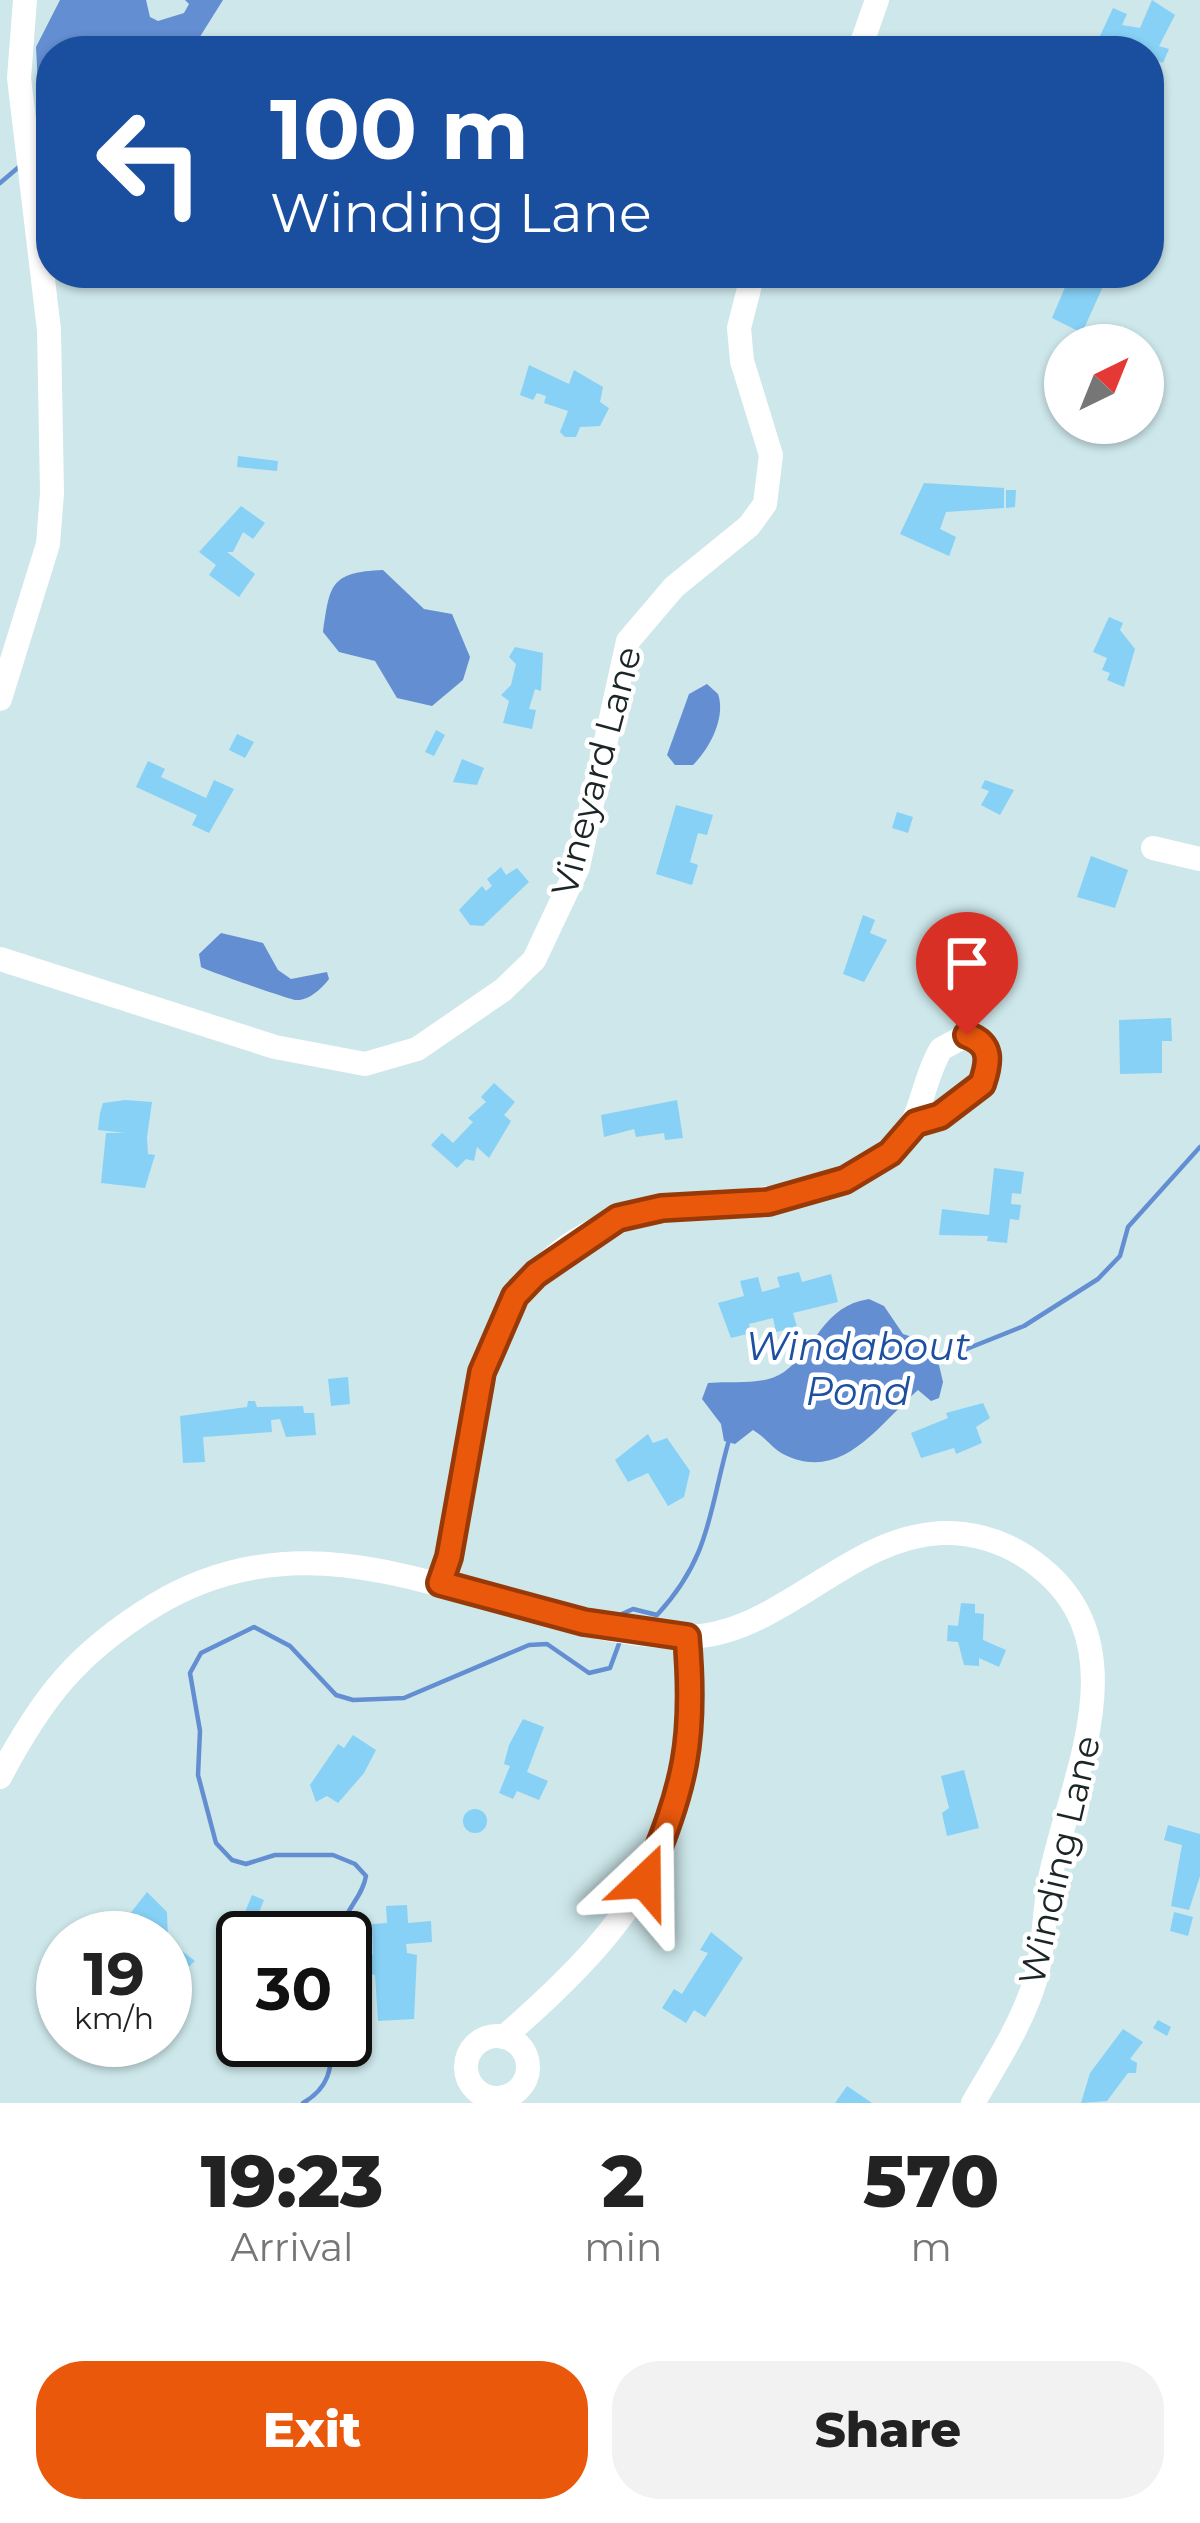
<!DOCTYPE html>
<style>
body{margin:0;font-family:Montserrat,sans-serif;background:#f2f2f2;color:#222;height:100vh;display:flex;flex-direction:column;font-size:45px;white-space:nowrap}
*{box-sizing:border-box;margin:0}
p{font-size:39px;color:#767676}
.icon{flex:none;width:66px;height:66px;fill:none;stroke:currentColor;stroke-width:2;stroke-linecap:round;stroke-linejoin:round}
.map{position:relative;height:2103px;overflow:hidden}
.sheet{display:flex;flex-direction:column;background:#fff;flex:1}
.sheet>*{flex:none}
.hud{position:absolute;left:36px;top:36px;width:1128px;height:252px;border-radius:48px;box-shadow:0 3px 9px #0004;background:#1a4fa0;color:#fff;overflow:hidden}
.needle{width:78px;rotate:43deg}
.buttons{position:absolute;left:1044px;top:324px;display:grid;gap:24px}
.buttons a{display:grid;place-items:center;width:120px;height:120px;border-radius:50%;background:#fff;box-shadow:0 3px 9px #0004;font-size:60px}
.speed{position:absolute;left:36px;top:1911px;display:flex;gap:24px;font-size:60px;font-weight:700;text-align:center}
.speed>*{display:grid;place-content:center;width:156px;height:156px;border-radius:50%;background:#fff;box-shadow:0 3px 9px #0004;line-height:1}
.speed small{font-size:30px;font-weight:400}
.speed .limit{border:6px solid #111;border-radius:18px;background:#fff;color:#111}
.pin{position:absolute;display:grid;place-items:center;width:102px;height:102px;color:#fff;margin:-123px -51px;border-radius:50% 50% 50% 0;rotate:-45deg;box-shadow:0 0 12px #0007}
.pin .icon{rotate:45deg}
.me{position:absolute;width:132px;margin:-66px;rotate:23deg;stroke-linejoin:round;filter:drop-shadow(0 0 9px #0008)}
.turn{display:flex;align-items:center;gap:42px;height:252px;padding:0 36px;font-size:54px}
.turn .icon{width:156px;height:156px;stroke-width:2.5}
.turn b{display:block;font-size:84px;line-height:102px}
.eta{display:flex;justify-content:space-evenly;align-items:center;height:204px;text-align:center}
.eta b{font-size:72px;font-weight:800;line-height:84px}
.button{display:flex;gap:24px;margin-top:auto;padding:24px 36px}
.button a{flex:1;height:138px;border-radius:48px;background:#ea580c;color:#fff;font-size:48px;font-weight:800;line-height:138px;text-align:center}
.button a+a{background:#f2f2f2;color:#222}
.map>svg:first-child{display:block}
</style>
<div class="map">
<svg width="1200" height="2103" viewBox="0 0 1200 2103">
<rect width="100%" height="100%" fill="#cde7ea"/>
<!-- water -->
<g fill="#648ed2">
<polygon points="60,0 146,0 150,17 158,21 184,13 189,4 185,0 223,0 191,51 51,51 51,138 38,87 36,47"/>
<path d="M383 570 424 609 452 614 470 657 463 680 432 706 397 698 375 661 339 652 323 632C330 586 329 572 383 570Z"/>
<path d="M707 684 718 694C726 717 710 748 693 765H675L667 755 689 694Z"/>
<path d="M221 933 263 943 278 970 291 979 327 972 329 979C322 988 309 1001 296 1000 288 999 205 970 201 967L199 954Z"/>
<path d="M869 1299 884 1306 903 1334 934 1344 943 1382 939 1398 931 1401 918 1390C878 1425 842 1484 783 1454 772 1448 765 1437 753 1430L735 1444 724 1441 721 1424 702 1399 708 1383C732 1380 762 1387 784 1372 817 1347 823 1306 869 1299Z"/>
</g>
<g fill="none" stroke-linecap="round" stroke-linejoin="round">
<!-- stream -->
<g stroke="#648ed2" stroke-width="4.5">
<polyline points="38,152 51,139"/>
<polyline points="0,183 20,166"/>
<polyline points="934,1362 1024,1326 1098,1279 1120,1256 1128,1227 1200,1147"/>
<path d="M621 1624 622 1614 633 1609 657 1615C711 1557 709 1510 729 1440"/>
<path d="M341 1938C341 1911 362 1900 366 1876L355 1864 333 1855H275L246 1864 232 1860 216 1843 198 1775 200 1731 190 1673 201 1653 254 1627 290 1646 336 1695 353 1700 404 1698 529 1645 547 1644 589 1673 610 1668 620 1641"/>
<path d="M303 2103C329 2088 332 2069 332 2040"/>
</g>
</g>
<!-- building -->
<g fill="#87d1f6">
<polygon points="1152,0 1175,15 1159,46 1169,49 1163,63 1149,57 1149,51 1093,51 1113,8 1127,14 1122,25 1140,28"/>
<polygon points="1071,273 1109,273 1082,333 1052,318"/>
<polygon points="529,365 569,384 574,370 603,387 600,402 609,408 600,426 580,427 576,437 565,437 560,432 568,411 544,403 546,396 537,393 533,400 520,395"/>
<polygon points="238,456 278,461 277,471 237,467"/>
<polygon points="924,483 1004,488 1004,508 946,512 940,529 956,537 949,556 900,534"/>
<polygon points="1006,490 1016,490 1015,507 1006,508"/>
<polygon points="241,506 265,523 253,539 243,532 233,552 227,552 255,574 239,597 209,575 216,565 199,552"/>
<polygon points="1109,617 1123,623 1120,630 1135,649 1124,687 1107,680 1110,673 1102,670 1107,658 1093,652"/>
<polygon points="515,647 543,653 541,691 535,689 529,709 536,710 532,729 503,723 509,701 501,695 511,685 516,664 509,657"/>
<polygon points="436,730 445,735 434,756 425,752"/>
<polygon points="237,734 254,742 245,758 229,750"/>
<polygon points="462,759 484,768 477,785 453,782"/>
<polygon points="148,761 165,769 161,777 206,798 214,780 234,789 209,833 192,825 197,815 136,787"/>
<polygon points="985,780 1014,790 1000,815 981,805 989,791 981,788"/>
<polygon points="676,805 713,815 707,835 698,833 690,862 698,865 692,885 656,874"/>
<polygon points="897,812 913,817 908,833 892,828"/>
<polygon points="1091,856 1128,870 1115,908 1077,897"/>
<polygon points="501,867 506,875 517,868 529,882 483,926 470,925 459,910 482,886 486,891 492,886 487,879"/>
<polygon points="863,915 875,920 870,933 887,940 864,982 843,974"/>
<polygon points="1171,1018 1172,1041 1162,1041 1162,1073 1120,1074 1119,1020"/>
<polygon points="494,1083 515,1102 504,1115 511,1121 489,1158 477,1147 474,1161 466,1159 457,1168 431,1145 442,1133 453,1143 473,1122 468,1118 486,1102 481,1097"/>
<polygon points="125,1100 152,1102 147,1137 148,1154 155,1155 145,1188 101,1183 106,1133 125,1133 98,1130 100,1113 103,1103"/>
<polygon points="677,1100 683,1138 665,1140 664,1133 636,1137 634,1129 604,1137 601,1115"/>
<polygon points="994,1168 1024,1172 1021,1194 1012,1193 1011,1204 1021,1205 1019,1220 1010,1219 1007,1243 987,1241 988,1236 939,1235 942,1209 989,1215"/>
<polygon points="799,1272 802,1282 831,1274 838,1302 793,1313 797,1327 776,1332 773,1318 749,1324 751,1333 731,1338 718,1303 744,1296 740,1281 758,1277 762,1292 780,1287 777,1277"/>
<polygon points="348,1377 350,1404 331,1406 328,1379"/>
<polygon points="248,1401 255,1401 257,1407 303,1406 304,1413 314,1413 316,1435 286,1437 280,1419 271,1420 272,1432 203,1437 205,1462 183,1463 180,1416 247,1407"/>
<polygon points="983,1403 990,1418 976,1427 982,1443 956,1454 954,1448 921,1458 911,1433 948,1418 946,1413"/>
<polygon points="648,1434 653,1443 667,1438 690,1471 684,1497 668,1506 648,1473 628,1482 615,1460"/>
<polygon points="961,1603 975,1604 975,1613 984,1614 983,1640 1006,1650 999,1667 979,1658 979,1666 964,1665 958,1642 947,1641 948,1625 958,1626"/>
<polygon points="523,1719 544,1727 527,1772 548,1781 539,1800 517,1791 513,1799 499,1793 510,1766 504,1764 509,1745"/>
<polygon points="353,1735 376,1750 364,1773 338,1803 327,1796 316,1802 310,1785 338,1744 344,1748"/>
<polygon points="964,1770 979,1828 947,1836 942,1813 949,1808 941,1776"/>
<circle cx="475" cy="1821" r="12"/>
<polygon points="1168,1825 1200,1834 1200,1876 1189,1910 1171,1906 1182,1845 1164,1840"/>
<polygon points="147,1892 167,1912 168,1940 195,1961 175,1980 165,1976 165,1938 128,1938 119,1928"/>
<polygon points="252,1895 264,1900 257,1917 245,1912"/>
<polygon points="407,1905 408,1923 431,1921 432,1942 406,1944 407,1953 417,1955 414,2019 378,2021 375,1975 366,1973 365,1956 373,1954 372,1924 387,1923 386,1906"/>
<polygon points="1174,1912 1193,1917 1188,1936 1170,1931"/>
<polygon points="711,1932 743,1958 705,2017 694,2010 686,2023 662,2008 674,1989 682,1994 685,1989 708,1953 700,1950"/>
<polygon points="1158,2020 1171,2027 1167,2036 1153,2028"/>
<polygon points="1123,2029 1143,2042 1130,2059 1137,2063 1136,2073 1128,2073 1107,2101 1081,2103 1090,2073"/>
<polygon points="847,2086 872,2103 835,2103"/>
</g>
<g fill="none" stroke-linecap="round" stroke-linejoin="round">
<!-- minor -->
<g stroke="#fff" stroke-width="24">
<polyline points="859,51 877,0"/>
<polyline points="0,699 48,544 52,493 49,330 19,78 25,0"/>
<polyline points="1153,848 1200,859"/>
<polyline points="0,959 275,1047 365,1064 417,1049 503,990 534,960 578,867 628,641 674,587 749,526 765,504 771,455 742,361 739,328 753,273"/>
<path d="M440 1583 449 1557C484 1371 483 1215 718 1202 779 1199 840 1194 890 1153 923 1125 920 1084 941 1049L967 1035 981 1040C1007 1085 952 1112 916 1123"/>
<path d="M0 1777C42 1697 78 1652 155 1605 336 1496 498 1634 683 1637 779 1638 844 1538 941 1533 980 1532 1012 1544 1041 1568 1139 1647 1072 1776 1051 1874 1043 1912 1045 1954 1032 1990 1018 2030 994 2067 973 2103"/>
<circle cx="497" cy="2067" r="31"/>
<path d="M504 2037C643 1916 704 1829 687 1638"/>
</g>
</g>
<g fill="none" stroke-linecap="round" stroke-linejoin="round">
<defs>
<path id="route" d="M645 1881C685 1786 696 1741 687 1637L584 1622 440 1583 449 1557 482 1372 515 1296 536 1274 618 1218 662 1208 768 1202 845 1180 890 1153 916 1123 940 1116 982 1084C990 1061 992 1044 967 1035"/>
</defs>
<!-- route casing -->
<use href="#route" stroke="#983908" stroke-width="30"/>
<!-- route -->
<use href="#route" stroke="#ea580c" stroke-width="21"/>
</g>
<g text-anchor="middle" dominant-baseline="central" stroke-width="9" stroke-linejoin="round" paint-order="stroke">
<!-- street labels -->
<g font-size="36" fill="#1b2526" stroke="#fff">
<text transform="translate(596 771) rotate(-75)">Vineyard Lane</text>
<text transform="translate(1059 1860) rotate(-77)">Winding Lane</text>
</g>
<!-- water labels -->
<g font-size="39" font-style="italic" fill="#1d50a1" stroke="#fff">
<text x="858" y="1346">Windabout<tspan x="858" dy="45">Pond</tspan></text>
</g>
</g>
</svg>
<div class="buttons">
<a><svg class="needle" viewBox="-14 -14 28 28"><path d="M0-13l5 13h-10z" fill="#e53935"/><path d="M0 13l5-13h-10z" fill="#767676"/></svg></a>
</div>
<div class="speed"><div>19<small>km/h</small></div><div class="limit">30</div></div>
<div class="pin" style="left:967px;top:1035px;background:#d93025"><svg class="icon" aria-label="arrive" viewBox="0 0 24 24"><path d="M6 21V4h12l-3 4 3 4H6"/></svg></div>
<svg class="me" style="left:645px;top:1881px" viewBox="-20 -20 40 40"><path d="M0-17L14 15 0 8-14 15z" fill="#ea580c" stroke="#fff" stroke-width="4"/></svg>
<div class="hud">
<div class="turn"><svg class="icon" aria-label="left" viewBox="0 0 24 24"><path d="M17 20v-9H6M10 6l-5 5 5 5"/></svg><div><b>100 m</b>Winding Lane</div></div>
</div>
</div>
<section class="sheet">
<div class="eta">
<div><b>19:23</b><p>Arrival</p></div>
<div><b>2</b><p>min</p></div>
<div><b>570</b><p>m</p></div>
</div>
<div class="button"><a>Exit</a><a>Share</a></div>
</section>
